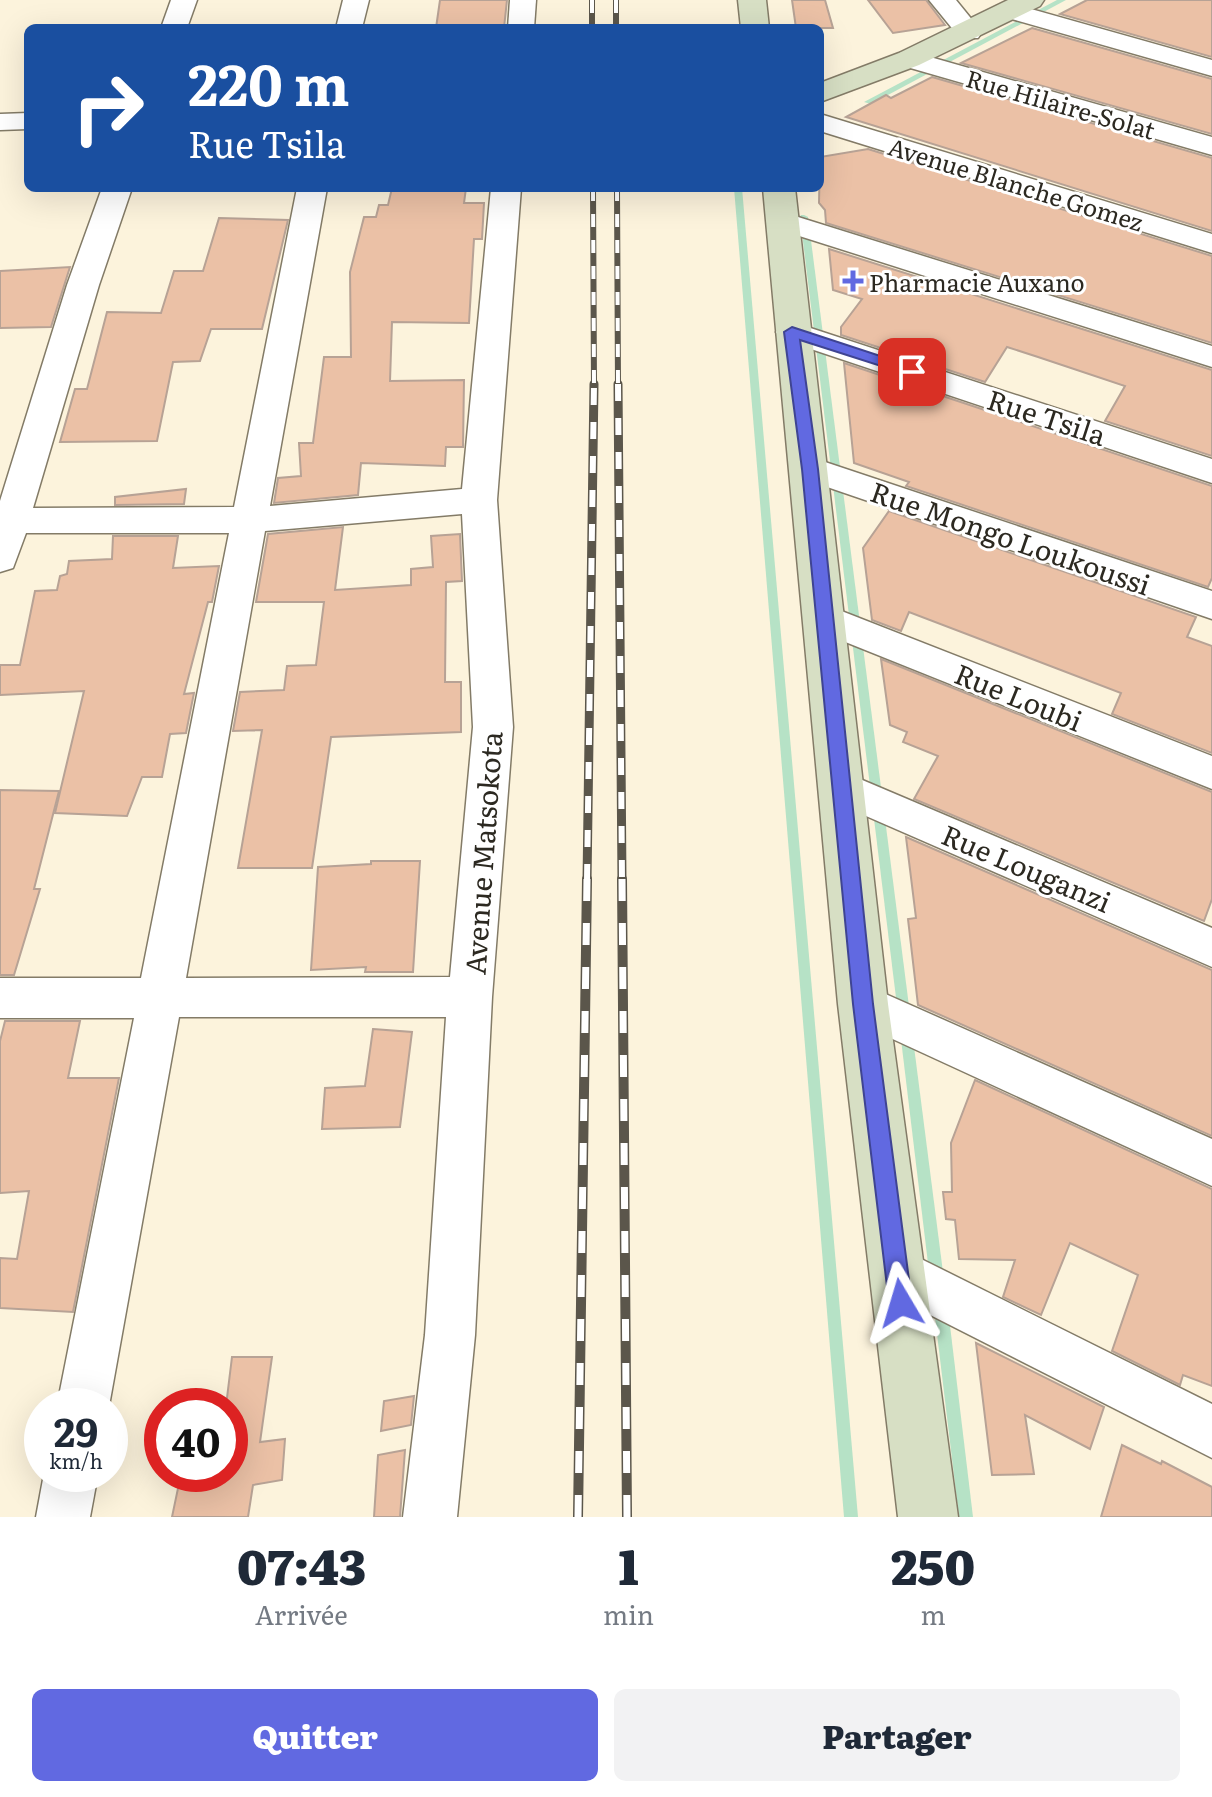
<!DOCTYPE html>
<html lang="fr">
<meta charset="utf-8">
<style>
body{margin:0;font-family:Literata,serif;background:#f2f2f3;color:#1f2937;height:100vh;display:flex;flex-direction:column;font-size:30px;white-space:nowrap}
*{box-sizing:border-box;margin:0}
p{font-size:26px;color:#747a83}
.icon{flex:none;width:44px;height:44px;fill:none;stroke:currentColor;stroke-width:2;stroke-linecap:round;stroke-linejoin:round}
.map{position:relative;height:1517px;overflow:hidden}
.sheet{display:flex;flex-direction:column;background:#fff;flex:1}
.sheet>*{flex:none}
.top-card{position:absolute;left:24px;top:24px;width:800px;height:168px;border-radius:12px;box-shadow:0 8px 32px #0002;background:#1a4fa0;color:#fff;overflow:hidden}
.speed{position:absolute;left:24px;top:1388px;display:flex;gap:16px;font-size:40px;font-weight:700;text-align:center}
.speed>*{display:grid;place-content:center;width:104px;height:104px;border-radius:50%;background:#fff;box-shadow:0 8px 32px #0002;line-height:1}
.speed small{font-size:20px;font-weight:400}
.speed .limit{border:12px solid #d22;background:#fff;color:#111}
.pin{position:absolute;display:grid;place-items:center;width:68px;height:68px;color:#fff;margin:-34px;border-radius:16px;box-shadow:0 4px 12px #0006}
.me{position:absolute;width:88px;margin:-44px;rotate:353deg;stroke-linejoin:round;filter:drop-shadow(0 0 6px #0008)}
.turn{display:flex;align-items:center;gap:28px;height:168px;padding:0 32px;font-size:36px}
.turn .icon{width:104px;height:104px;stroke-width:2.5}
.turn b{display:block;font-size:56px;line-height:68px}
.eta{display:flex;justify-content:space-evenly;align-items:center;height:136px;text-align:center}
.eta b{font-size:48px;font-weight:800;line-height:56px}
.primary-button{display:flex;gap:16px;margin-top:auto;padding:16px 32px}
.primary-button a{flex:1;height:92px;border-radius:12px;background:#6169e1;color:#fff;font-size:32px;font-weight:800;line-height:92px;text-align:center}
.primary-button a+a{background:#f2f2f3;color:#1f2937}
.map>svg:first-child{display:block}
</style>
<div class="map">
<svg width="1212" height="1517" viewBox="0 0 1212 1517">
<rect width="100%" height="100%" fill="#fcf3dc"/>
<g fill="none" stroke-linecap="round" stroke-linejoin="round">
<!-- stream -->
<g fill="#b6e2c6" fill-rule="evenodd">
<polygon points="1057,0 1066,0 871,104 864,102"/>
<polygon points="734,188 742,188 858,1517 844,1517"/>
<polygon points="801,215 804,215 808,217 910,1014 908,1018 904,1020 900,1018 898,1014 800,217"/>
<polygon points="906,1025 910,1027 912,1031 944,1280 942,1285 937,1287 932,1285 930,1280 900,1031 902,1027"/>
<polygon points="941,1302 946,1304 948,1309 973,1517 959,1517 934,1309 936,1304"/>
</g>
</g>
<!-- building -->
<g fill="#ebc1a6" stroke="#b7a295" stroke-width="2">
<polygon points="440,0 507,0 504,28 436,28"/>
<polygon points="792,0 825,0 833,28 796,28"/>
<polygon points="868,0 926,0 945,25 893,33"/>
<polygon points="1087,0 1212,0 1212,57 1060,14"/>
<polygon points="1032,28 1212,79 1212,134 961,63"/>
<polygon points="932,77 1212,158 1212,231 846,117 886,95 891,98"/>
<polygon points="868,149 1212,256 1212,343 826,223 825,210 819,203 820,157"/>
<polygon points="392,188 466,188 464,203 484,203 482,239 474,239 469,323 392,322 390,381 464,380 463,447 446,447 445,466 361,463 358,495 274,503 278,478 301,476 299,443 313,443 324,357 351,357 350,272 364,217 376,217 379,205 388,205"/>
<polygon points="219,218 288,220 262,329 211,329 200,361 173,362 157,441 60,442 75,389 87,389 107,312 161,313 174,271 203,271"/>
<polygon points="829,249 1212,370 1212,456 1105,421 1125,386 1038,357 1007,347 985,382 841,335 841,327 862,299 833,290"/>
<polygon points="70,267 51,327 0,328 0,271"/>
<polygon points="844,363 1212,486 1212,578 1208,587 906,486 909,482 854,463"/>
<polygon points="186,489 184,504 115,505 115,497"/>
<polygon points="889,511 1196,617 1187,637 1212,646 1212,753 1112,714 1121,693 909,612 901,631 872,620 863,548"/>
<polygon points="343,527 335,590 411,585 411,569 433,567 431,536 460,534 462,581 446,582 445,682 461,682 461,732 331,737 312,868 238,868 262,730 233,731 240,692 284,690 287,666 316,665 324,602 256,602 268,534"/>
<polygon points="113,536 178,536 173,568 219,566 212,602 208,602 184,694 194,693 186,733 170,734 162,777 142,777 127,816 55,813 84,691 0,695 0,665 20,665 35,591 57,590 60,576 67,574 69,561 112,559"/>
<polygon points="881,659 1212,792 1212,899 1204,921 914,799 938,756 903,742 907,732 890,725"/>
<polygon points="0,790 59,791 34,889 40,889 14,975 0,975"/>
<polygon points="906,837 1212,970 1212,1136 918,1005 908,919 916,918"/>
<polygon points="371,861 420,861 413,972 365,972 366,967 311,970 318,867 371,864"/>
<polygon points="5,1021 80,1021 68,1078 119,1078 73,1312 0,1308 0,1258 17,1259 29,1191 0,1193 0,1041"/>
<polygon points="373,1029 412,1032 400,1127 322,1129 325,1088 365,1086"/>
<polygon points="975,1080 1212,1189 1212,1386 1183,1375 1180,1385 1112,1351 1138,1275 1070,1243 1041,1315 1003,1297 1015,1260 959,1259 955,1220 946,1219 943,1192 952,1192 951,1143"/>
<polygon points="976,1343 1104,1407 1090,1449 1025,1415 1034,1474 992,1475"/>
<polygon points="232,1357 272,1357 260,1442 285,1439 282,1480 253,1485 248,1517 172,1517 181,1474 230,1474 230,1406 226,1406"/>
<polygon points="414,1396 411,1425 381,1431 384,1401"/>
<polygon points="1122,1445 1161,1464 1162,1461 1212,1487 1212,1517 1101,1517"/>
<polygon points="405,1450 400,1517 374,1517 378,1455"/>
</g>
<g fill="none" stroke-linecap="round" stroke-linejoin="round">
<defs>
<g id="street">
<polygon points="171,0 197,0 187,28 161,28"/>
<polygon points="343,0 369,0 362,28 336,28"/>
<polygon points="510,0 536,0 534,28 508,28"/>
<polygon points="929,0 956,0 982,32 978,38 960,38"/>
<polygon points="1010,3 1212,60 1212,76 1001,16 997,11 1001,6"/>
<polygon points="909,51 1212,137 1212,155 900,65 896,59 900,53"/>
<polygon points="28,113 28,129 0,130 0,114"/>
<polygon points="820,114 1212,234 1212,253 820,131"/>
<path d="M102 188H132L99 285 33 508 234 507 297 188H327L270 506 462 489 491 188H521L497 500 513 727 492 997 475 1335 457 1517H403L425 1335 446 1017H179L109 1406H57L134 1018H0V978H141L229 533H26L13 568 0 572V501L67 285ZM462 514 473 727 450 977 186 978 265 531Z"/>
<polygon points="782,212 1212,346 1212,367 771,227 767,221 771,215"/>
<polygon points="792,322 1212,459 1212,483 781,339 776,332 781,325"/>
<polygon points="810,457 1212,591 1212,619 798,477 793,469 798,461"/>
<polygon points="826,605 1212,756 1212,789 813,629 807,619 813,609"/>
<polygon points="841,771 1212,928 1212,967 827,799 821,787 827,775"/>
<polygon points="863,984 1212,1139 1212,1186 847,1018 841,1004 847,990"/>
<polygon points="897,1247 1212,1404 1212,1458 879,1289 872,1272 879,1255"/>
<polygon points="44,1474 98,1474 90,1517 36,1517"/>
</g>
<g id="secondary">
<polygon points="738,0 766,0 769,28 741,28"/>
<polygon points="1008,0 1044,0 1040,6 919,65 820,102 820,83 899,53"/>
<polygon points="763,188 795,188 888,1004 958,1517 898,1517 838,1004"/>
</g>
</defs>
<!-- street casing -->
<use href="#street" stroke="#837b67" stroke-width="3"/>
<!-- secondary casing -->
<use href="#secondary" stroke="#837b67" stroke-width="3"/>
<!-- street -->
<use href="#street" fill="#fff" fill-rule="evenodd"/>
<!-- secondary -->
<use href="#secondary" fill="#d7dfc4" fill-rule="evenodd"/>
<defs>
<g id="rail-far2">
<polyline points="592,0 592,28"/>
<polyline points="616,0 616,28"/>
<polyline points="593,188 594,386"/>
<polyline points="617,188 618,386"/>
</g>
<g id="rail-far1">
<polyline points="618,384 622,881"/>
<polyline points="587,881 594,384"/>
</g>
<g id="rail">
<polyline points="622,879 627,1517"/>
<polyline points="578,1517 587,879"/>
</g>
</defs>
<!-- rail-far2 casing -->
<use href="#rail-far2" stroke="#5b564b" stroke-width="6"/>
<!-- rail-far1 casing -->
<use href="#rail-far1" stroke="#5b564b" stroke-width="9"/>
<!-- rail casing -->
<use href="#rail" stroke="#5b564b" stroke-width="10"/>
<!-- rail-far2 -->
<use href="#rail-far2" stroke="#fff" stroke-width="4" stroke-dasharray="13" stroke-linecap="butt"/>
<!-- rail-far1 -->
<use href="#rail-far1" stroke="#fff" stroke-width="6" stroke-dasharray="17" stroke-linecap="butt"/>
<!-- rail -->
<use href="#rail" stroke="#fff" stroke-width="7" stroke-dasharray="22" stroke-linecap="butt"/>
</g>
<!-- route -->
<polygon fill="#6169e1" stroke="#3f4492" stroke-width="2" points="792,327 917,368 919,372 912,376 800,340 818,469 873,1004 912,1303 909,1311 901,1314 893,1311 889,1303 853,1004 802,469 784,332"/>
<!-- markers -->
<path fill="#6169e1" stroke="#fff" stroke-width="3" d="M849 269h8v8h8v8h-8v8h-8v-8h-8v-8h8z"/>
<g text-anchor="middle" dominant-baseline="central" stroke-width="6" stroke-linejoin="round" paint-order="stroke">
<!-- far-street labels -->
<g font-size="24" fill="#2c2921" stroke="#fff">
<text transform="translate(1061 103) rotate(16)">Rue Hilaire-Solat</text>
<text transform="translate(1016 183) rotate(17)">Avenue Blanche Gomez</text>
</g>
<!-- far-poi labels -->
<g font-size="24" fill="#2c2921" stroke="#fff" text-anchor="start">
<text x="869" y="281">Pharmacie Auxano</text>
</g>
<!-- street labels -->
<g font-size="28" fill="#2c2921" stroke="#fff">
<text transform="translate(1047 416) rotate(18)">Rue Tsila</text>
<text transform="translate(1011 537) rotate(19)">Rue Mongo Loukoussi</text>
<text transform="translate(1019 696) rotate(22)">Rue Loubi</text>
<text transform="translate(482 853) rotate(-86)">Avenue Matsokota</text>
<text transform="translate(1027 867) rotate(23)">Rue Louganzi</text>
</g>
</g>
</svg>
<div class="speed"><div>29<small>km/h</small></div><div class="limit">40</div></div>
<div class="pin" style="left:912px;top:372px;background:#d93025"><svg class="icon" aria-label="arrive" viewBox="0 0 24 24"><path d="M6 21V4h12l-3 4 3 4H6"/></svg></div>
<svg class="me" style="left:901px;top:1303px" viewBox="-20 -20 40 40"><path d="M0-17L14 15 0 8-14 15z" fill="#6169e1" stroke="#fff" stroke-width="4"/></svg>
<div class="top-card">
<div class="turn"><svg class="icon" aria-label="right" viewBox="0 0 24 24"><path d="M7 20v-9h11M14 6l5 5-5 5"/></svg><div><b>220 m</b>Rue Tsila</div></div>
</div>
</div>
<section class="sheet">
<div class="eta">
<div><b>07:43</b><p>Arrivée</p></div>
<div><b>1</b><p>min</p></div>
<div><b>250</b><p>m</p></div>
</div>
<div class="primary-button"><a>Quitter</a><a>Partager</a></div>
</section>
